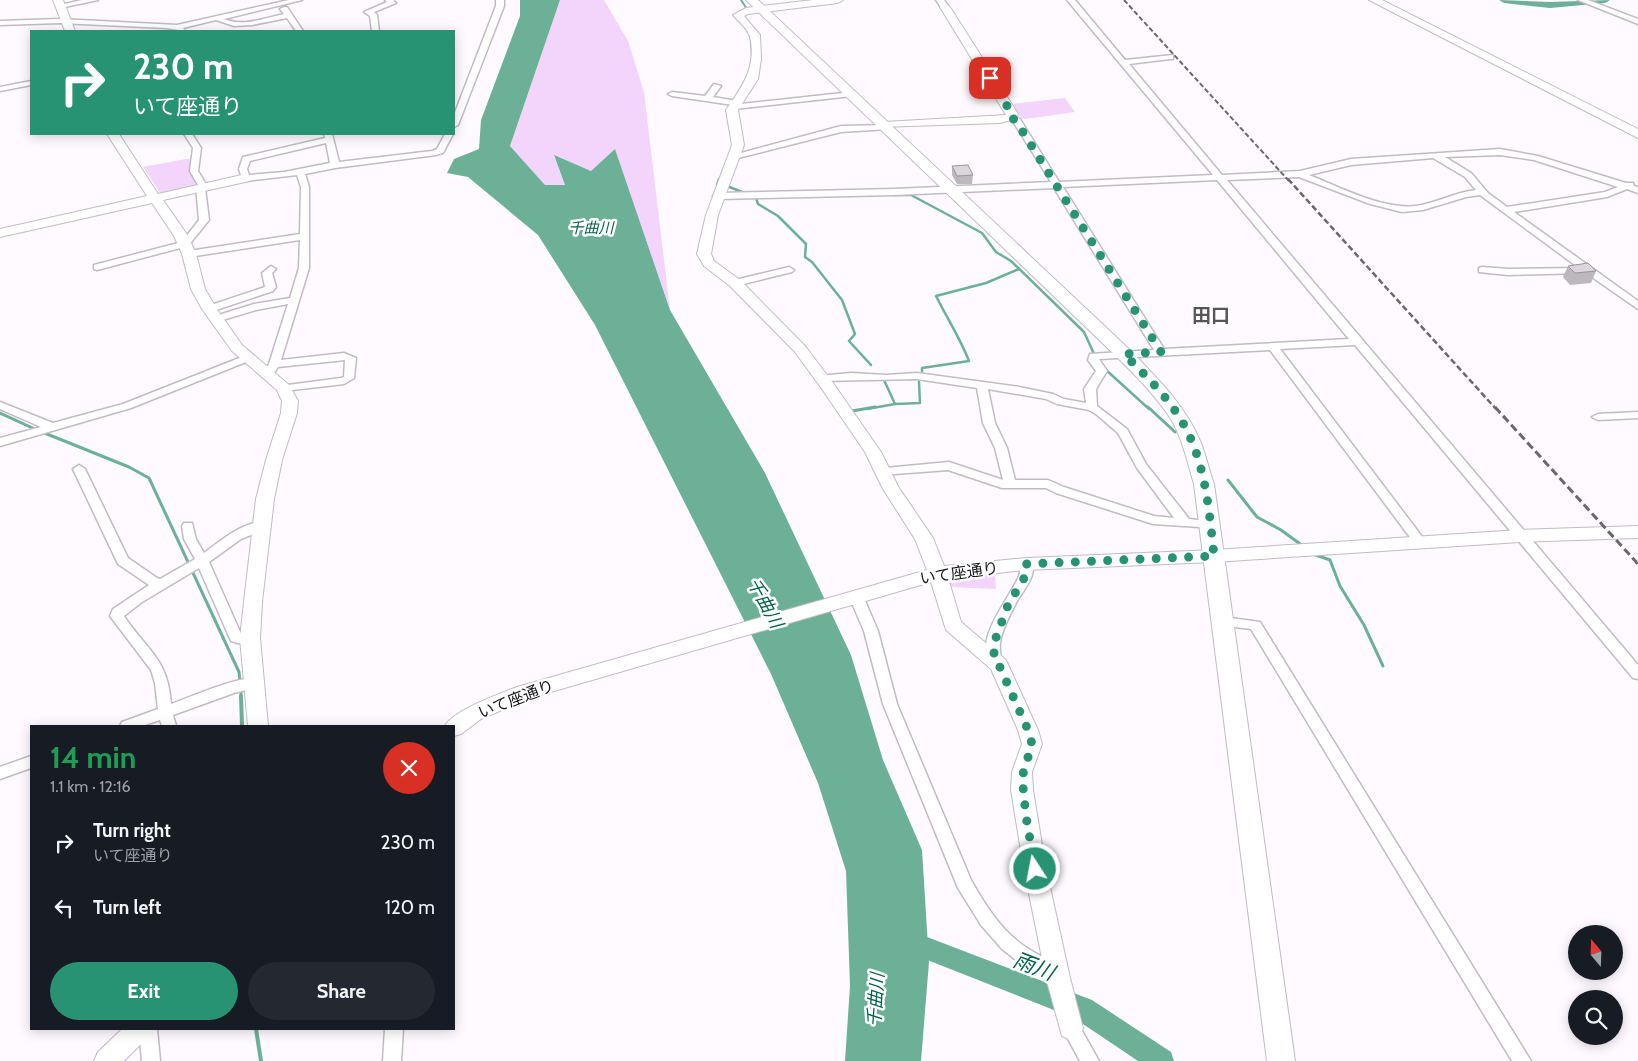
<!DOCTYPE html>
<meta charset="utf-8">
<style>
body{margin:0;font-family:Cabin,"Noto Sans JP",sans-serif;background:#242831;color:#f1f3f6;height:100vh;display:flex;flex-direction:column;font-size:19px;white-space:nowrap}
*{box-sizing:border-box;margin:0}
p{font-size:16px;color:#9ea1a6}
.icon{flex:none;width:28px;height:28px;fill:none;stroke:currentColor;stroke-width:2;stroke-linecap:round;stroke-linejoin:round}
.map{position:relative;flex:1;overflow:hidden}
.side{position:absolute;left:30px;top:725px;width:425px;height:305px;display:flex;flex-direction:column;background:#171b24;border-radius:0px;box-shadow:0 2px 12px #0003}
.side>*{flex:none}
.banner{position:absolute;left:30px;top:30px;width:425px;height:105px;border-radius:0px;box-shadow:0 2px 12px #0003;background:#279373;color:#fff;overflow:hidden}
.needle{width:32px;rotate:341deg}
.controls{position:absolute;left:1568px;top:925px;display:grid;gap:10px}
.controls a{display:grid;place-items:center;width:55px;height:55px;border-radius:50%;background:#171b24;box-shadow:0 2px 12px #0003;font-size:25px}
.pin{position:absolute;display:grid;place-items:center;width:42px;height:42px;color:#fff;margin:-21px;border-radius:10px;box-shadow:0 2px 8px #0006}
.me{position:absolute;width:55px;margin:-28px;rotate:349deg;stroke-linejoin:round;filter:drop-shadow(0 0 4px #0008)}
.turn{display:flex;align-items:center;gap:18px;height:105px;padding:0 20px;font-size:22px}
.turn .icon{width:65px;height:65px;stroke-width:2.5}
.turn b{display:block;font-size:35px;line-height:42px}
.round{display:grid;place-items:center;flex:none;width:52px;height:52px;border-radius:26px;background:#242831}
.overview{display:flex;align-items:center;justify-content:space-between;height:85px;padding:0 20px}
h1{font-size:30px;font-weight:800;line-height:38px;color:#1e9e55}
.button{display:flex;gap:10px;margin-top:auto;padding:10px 20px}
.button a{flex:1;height:58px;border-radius:30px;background:#279373;color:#fff;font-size:20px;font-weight:800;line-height:58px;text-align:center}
.button a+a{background:#242831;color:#f1f3f6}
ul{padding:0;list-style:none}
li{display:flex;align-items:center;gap:15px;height:65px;padding:0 20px}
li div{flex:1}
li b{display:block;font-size:19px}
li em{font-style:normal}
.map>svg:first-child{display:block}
</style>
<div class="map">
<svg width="1638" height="1061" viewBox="0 0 1638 1061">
<rect width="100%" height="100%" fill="#fefaff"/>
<!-- green -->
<g fill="#f3d4fb">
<polygon points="560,0 604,0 628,41 644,92 670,310 615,149 591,171 554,156 565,185 545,185 510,146"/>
<polygon points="1065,98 1075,112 1025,119 1021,118 1012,104"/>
<polygon points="191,158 190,171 198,185 161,194 143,167"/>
<polygon points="995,573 996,589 949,587 948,577"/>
</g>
<!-- water -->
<polygon fill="#6cb197" points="520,0 560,0 510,146 545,185 565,185 554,155 591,171 615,149 670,310 765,473 851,655 883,760 922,850 929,962 921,1061 845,1061 850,986 846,871 818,783 771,674 595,325 538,235 468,177 447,173 454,159 479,149 481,120 520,16"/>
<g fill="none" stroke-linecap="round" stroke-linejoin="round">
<!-- stream-far3 -->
<g stroke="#6cb197" stroke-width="2">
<polyline points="741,0 747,9"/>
<polyline points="751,42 752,55"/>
<polyline points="1114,47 1128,63"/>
<polyline points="727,112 730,130"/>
<polyline points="719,181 724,167"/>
</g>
<!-- stream-far2 -->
<g stroke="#6cb197" stroke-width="2.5">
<polyline points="719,185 717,185 719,179"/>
<polyline points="727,186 747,194"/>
<polyline points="895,195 911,195 982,233 996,252 1011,261 1084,332 1095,356"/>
<polyline points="756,198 758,204 778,216 806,244 805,257 812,262 842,300 855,334 849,341 871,365"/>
<polyline points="1105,369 1149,409"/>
<path d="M922 371V368L969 361C960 338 947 318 936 296L986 283 1019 269"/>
<polyline points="895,404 920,403 919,382"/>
<polyline points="867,409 895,404 884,380"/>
</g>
<!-- stream-far1 -->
<g stroke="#6cb197" stroke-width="3">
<polyline points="1148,407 1175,432"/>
<polyline points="852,411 875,407"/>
<polyline points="0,413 37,430"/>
<polyline points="42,432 129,467 149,478 239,672 240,683"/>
<polyline points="1228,480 1257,517 1281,530 1303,546"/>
<polyline points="1313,554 1330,560 1340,586 1364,625 1383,666"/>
<polyline points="241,689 241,697"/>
</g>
<!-- stream -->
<g stroke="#6cb197" stroke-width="4">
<polyline points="241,696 242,726"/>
<polyline points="256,1029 261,1061"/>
</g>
<!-- river -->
<g fill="#6cb197" fill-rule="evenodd">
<polygon points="1499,0 1550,2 1610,0 1605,3 1550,8 1504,3"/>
<polygon points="906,929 1092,1000 1171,1052 1174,1061 1138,1061 1074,1018 897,948 893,940 897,932"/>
</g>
<defs>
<g id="street">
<polygon points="82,0 98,0 60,8 56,6"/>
<path d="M289 0H302L224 19C243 27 265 18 284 14L280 9 284 7H287L303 31H296L287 18 252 25 234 26 216 20 183 28 185 31 166 28 60 23 0 25V21L60 19 177 25Z"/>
<polygon points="385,0 393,0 396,3 374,12 377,15 379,31 372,31 370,16 364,12 387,2"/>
<polygon points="496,0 504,0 504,6 458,125 454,127 454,115 496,6"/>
<polygon points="936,0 944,0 949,7 942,9"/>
<path d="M1067 0H1075L1125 60 1173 55V59H1170L1129 64 1222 175 1300 171 1351 159 1500 149 1538 156 1626 183H1633L1634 186 1638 187V193L1627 189 1607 197 1514 212 1638 301V309L1586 273 1508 275 1479 272V268L1482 267 1508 269 1579 268 1480 195 1466 197 1423 210 1402 212 1370 204 1299 177 1227 180 1638 665V679L1633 678 1355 345 1280 349 1423 538 1425 541 1423 544H1415L1270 350 1099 359 1107 371 1096 389 1097 406 1127 429 1146 464 1189 519 1215 522 1217 525 1215 528 1153 524 1056 493 1046 488H1002L948 470 881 475 879 472 885 468 949 462 1003 480 995 448 983 423 977 388 917 379 822 381 817 378 818 376 851 373 886 375 917 373 1019 387 1053 394 1064 399 1086 403 1084 389 1096 371 1088 360 1090 354 1154 350 1054 188 894 195 718 199 713 196 718 193 894 189 1051 182 1014 123 1007 117 1011 115 1020 119 1059 182 1213 175ZM1500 155 1534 160 1618 187 1605 192 1507 207 1488 193 1471 173 1445 157ZM1433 158 1465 177 1476 190C1455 192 1437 203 1416 206 1384 210 1339 187 1309 175L1351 165ZM1217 180 1349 339 1164 349 1063 187ZM988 389 1046 399 1057 404 1089 410 1096 414 1118 433 1137 468 1174 518 1154 516 1064 487 1048 480H1015L1007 448 995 423Z"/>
<polygon points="1578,0 1588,0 1638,19 1638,24"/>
<polygon points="31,81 31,85 0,91 0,87"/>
<polygon points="714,84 721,86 713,97 737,101 740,104 852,92 856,94 852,96 734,109 730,107 733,105 672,96 668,94 672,92 705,96"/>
<polygon points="886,125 890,127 889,129 841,132 734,159 730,156 841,126"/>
<polygon points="184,134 192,134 201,148 198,171 207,186 205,188 209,220 188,246 97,270 94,269 94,265 182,242 199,220 196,187 198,185 190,171 193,148"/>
<path d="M324 134H332L339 162 432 151 437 149 445 134H453L443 153 436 155 335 168 305 174 309 187V268L281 360 344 353 356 358 354 378 344 384 284 391 278 388 280 386 341 378 344 377 345 360 278 367 272 376H264L263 374 269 364 288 304 256 310 216 322 211 319 212 317 254 304 290 298 299 268 300 240 189 257 184 254 189 251 300 234 301 187 297 175 246 181 242 178 239 169 243 157 325 138ZM326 143 330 163 284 172 249 175 247 169 250 161Z"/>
<polygon points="271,266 276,269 272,273 276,287 273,291 213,311 205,311 204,309 205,307 265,287 262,273"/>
<polygon points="789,267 794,270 792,272 735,286 730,283 731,281"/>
<polygon points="247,355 251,356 252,358 251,360 131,408 0,446 0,438 41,427 0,409 0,402 53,423 123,404"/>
<polygon points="1638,412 1638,418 1598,420 1592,417 1598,414"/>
<path d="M79 465 85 469 128 558 157 578 160 579 195 559 184 539 182 526 184 523H192L196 539 204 553C219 542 247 518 266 523L268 526 266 529 241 539 209 562 241 634H255L257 638 255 642 242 644 231 641 199 568 142 602 124 616C147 651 168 658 171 704 189 698 242 674 258 679L260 683 258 687 234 693 173 715 176 726H162L160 720 142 726H120L122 722 158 709 155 683 151 670 110 616 113 609 149 585 118 564 73 469Z"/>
<path d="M1026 560 1031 561C1039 576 1020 593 1014 607 1009 617 1001 632 1000 643 999 650 1002 656 999 663H989C975 637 1010 598 1019 576 1021 571 1019 566 1021 561Z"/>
<path d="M856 591 861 593 863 596 878 631 897 704 971 880C985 905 1002 932 1027 948 1039 956 1052 961 1064 968L1067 974 1064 980 1058 982 1052 980 1016 960 1002 949 981 925 958 888 883 704 864 631 849 596 851 593Z"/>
<polygon points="1223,617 1260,622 1531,1061 1512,1061 1251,629 1218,625 1216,622 1218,619"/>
<polygon points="31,756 31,768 0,779 0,767"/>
<polygon points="1071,1020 1077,1022 1099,1061 1080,1061 1062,1028 1065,1022"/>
<polygon points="139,1029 157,1029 160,1061 142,1061"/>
<polygon points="385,1029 403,1029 401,1061 383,1061"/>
</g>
<g id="secondary">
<polygon points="53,0 63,0 75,31 65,31"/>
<path d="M813 0H843L838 3 748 14 744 16 760 35 761 59 758 79 738 110 744 145 718 215 711 254 714 261 740 280 805 346 833 383 881 452 899 488 933 538 944 566 1026 558 1214 550 1520 530 1638 526V538L1520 542 1214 562 1026 570 948 578 961 622 1006 660 1038 730 1042 744 1032 772 1033 790 1046 869 1070 978 1083 1028 1080 1036 1071 1040 1062 1036 1046 978 1024 869 1011 790 1012 772 1022 744 1018 730 991 669 946 630 931 582 530 698 481 719 461 734 454 736V726H445C453 710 500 694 517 687L927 570 915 539 883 489 865 452 822 389 795 352 730 286 704 266 697 254 706 215 732 145 726 110C742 87 757 67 750 37 748 29 738 21 733 15L746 8Z"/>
<polygon points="1369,0 1382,0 1638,129 1638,138"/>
<polygon points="945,4 950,7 1018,114 1015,119 1000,123 880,127 878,125 884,122 1006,115 940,7"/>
<polygon points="107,134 119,134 158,194 246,174 252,178 250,181 163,200 188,236 196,254 205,289 216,308 242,345 289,385 298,401 297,413 282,460 274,499 262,602 260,638 268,726 248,726 240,638 244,602 256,499 266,460 281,413 282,401 277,390 232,351 202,309 191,289 182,254 174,236 152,203 0,237 0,229 147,196"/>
<polygon points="122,1029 151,1029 148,1037 124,1061 94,1061 98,1052"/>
</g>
<path id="primary" d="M746 0H758L1130 350C1157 378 1186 406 1201 443 1206 456 1209 470 1214 484L1295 1061H1267L1194 484C1187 461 1182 436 1169 416 1154 394 1136 376 1118 358Z"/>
</defs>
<!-- street casing -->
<use href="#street" stroke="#c2bbc4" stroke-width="3"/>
<!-- secondary casing -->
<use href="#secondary" stroke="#c2bbc4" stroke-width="2"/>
<!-- primary casing -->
<use href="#primary" stroke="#c2bbc4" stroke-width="2"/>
<!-- street -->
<use href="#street" fill="#fff" fill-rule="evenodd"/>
<!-- secondary -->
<use href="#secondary" fill="#fff" fill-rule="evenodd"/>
<!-- primary -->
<use href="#primary" fill="#fff" fill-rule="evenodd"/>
<!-- rail-far2 -->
<polyline stroke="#6b686c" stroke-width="2" stroke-dasharray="5 2.5" stroke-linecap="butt" points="1124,0 1289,181"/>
<!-- rail-far1 -->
<polyline stroke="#6b686c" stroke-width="2.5" stroke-dasharray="6 3" stroke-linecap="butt" points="1288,179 1496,409"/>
<!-- rail -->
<polyline stroke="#6b686c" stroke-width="3" stroke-dasharray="8 4" stroke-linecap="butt" points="1495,407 1638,564"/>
</g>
<!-- wall -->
<g fill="#bdb7be">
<polygon points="952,166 973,175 972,184 957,184 952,175"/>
<polygon points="1568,266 1596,271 1591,283 1570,285 1563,277"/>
</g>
<!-- building -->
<g fill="#dcd5dd" stroke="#9a959b">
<polygon points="968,165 973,175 957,176 952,166"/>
<polygon points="1588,263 1596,271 1575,273 1568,266"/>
</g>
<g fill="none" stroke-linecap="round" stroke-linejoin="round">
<!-- route -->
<path stroke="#279373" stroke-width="9" stroke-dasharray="0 16.2" d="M990 78 1012 114 1011 117 1016 121 1161 352 1124 354C1143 373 1163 392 1178 415 1205 456 1209 508 1214 556L1026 564V575L1008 605 994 643V659L999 665 1028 730 1032 744 1022 777 1026 816 1035 869"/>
</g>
<g text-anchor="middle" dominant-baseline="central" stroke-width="5" stroke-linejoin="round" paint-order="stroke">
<!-- far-water labels -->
<g font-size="15" font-style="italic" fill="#06634b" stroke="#fff">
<text x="591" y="228">千曲川</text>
</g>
<!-- street labels -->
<g font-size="16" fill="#1a181b" stroke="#fff">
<text transform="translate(959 573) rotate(-8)">いて座通り</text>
<text transform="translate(516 699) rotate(-21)">いて座通り</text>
</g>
<!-- water labels -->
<g font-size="18" font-style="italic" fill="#06634b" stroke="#fff">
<text transform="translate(765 603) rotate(61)">千曲川</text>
<text transform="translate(876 1000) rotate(-86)">千曲川</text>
</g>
<!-- quarter labels -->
<g font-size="19" font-weight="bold" fill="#59535a" stroke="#fff">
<text x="1211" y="315">田口</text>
</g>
<!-- near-water labels -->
<g font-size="21" font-style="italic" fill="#06634b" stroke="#fff">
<text transform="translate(1034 966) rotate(21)">雨川</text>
</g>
</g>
</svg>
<div class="controls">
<a><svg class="needle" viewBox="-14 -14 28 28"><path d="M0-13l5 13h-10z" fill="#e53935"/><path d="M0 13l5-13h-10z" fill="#9ea1a6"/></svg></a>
<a><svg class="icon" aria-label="search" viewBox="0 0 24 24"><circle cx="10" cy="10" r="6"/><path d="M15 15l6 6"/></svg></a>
</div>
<div class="pin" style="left:990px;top:78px;background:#d93025"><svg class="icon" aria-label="arrive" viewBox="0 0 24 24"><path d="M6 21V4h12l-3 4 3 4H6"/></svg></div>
<svg class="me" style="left:1035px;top:869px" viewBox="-20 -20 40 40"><circle r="17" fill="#279373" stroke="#fff" stroke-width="3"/><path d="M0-11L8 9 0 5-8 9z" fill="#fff"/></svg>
<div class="banner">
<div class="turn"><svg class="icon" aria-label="right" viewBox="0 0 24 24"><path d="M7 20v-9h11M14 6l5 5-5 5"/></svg><div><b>230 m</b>いて座通り</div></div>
</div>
<section class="side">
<div class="overview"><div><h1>14 min</h1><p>1.1 km · 12:16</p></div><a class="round" style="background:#d93025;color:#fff"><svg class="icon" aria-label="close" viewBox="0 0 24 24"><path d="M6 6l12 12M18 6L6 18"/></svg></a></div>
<ul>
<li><svg class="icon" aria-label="right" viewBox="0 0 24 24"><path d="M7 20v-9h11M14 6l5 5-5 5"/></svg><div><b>Turn right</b><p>いて座通り</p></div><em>230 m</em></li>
<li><svg class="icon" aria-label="left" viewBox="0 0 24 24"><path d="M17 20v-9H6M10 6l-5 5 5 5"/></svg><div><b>Turn left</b></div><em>120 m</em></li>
</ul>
<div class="button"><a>Exit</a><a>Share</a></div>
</section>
</div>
